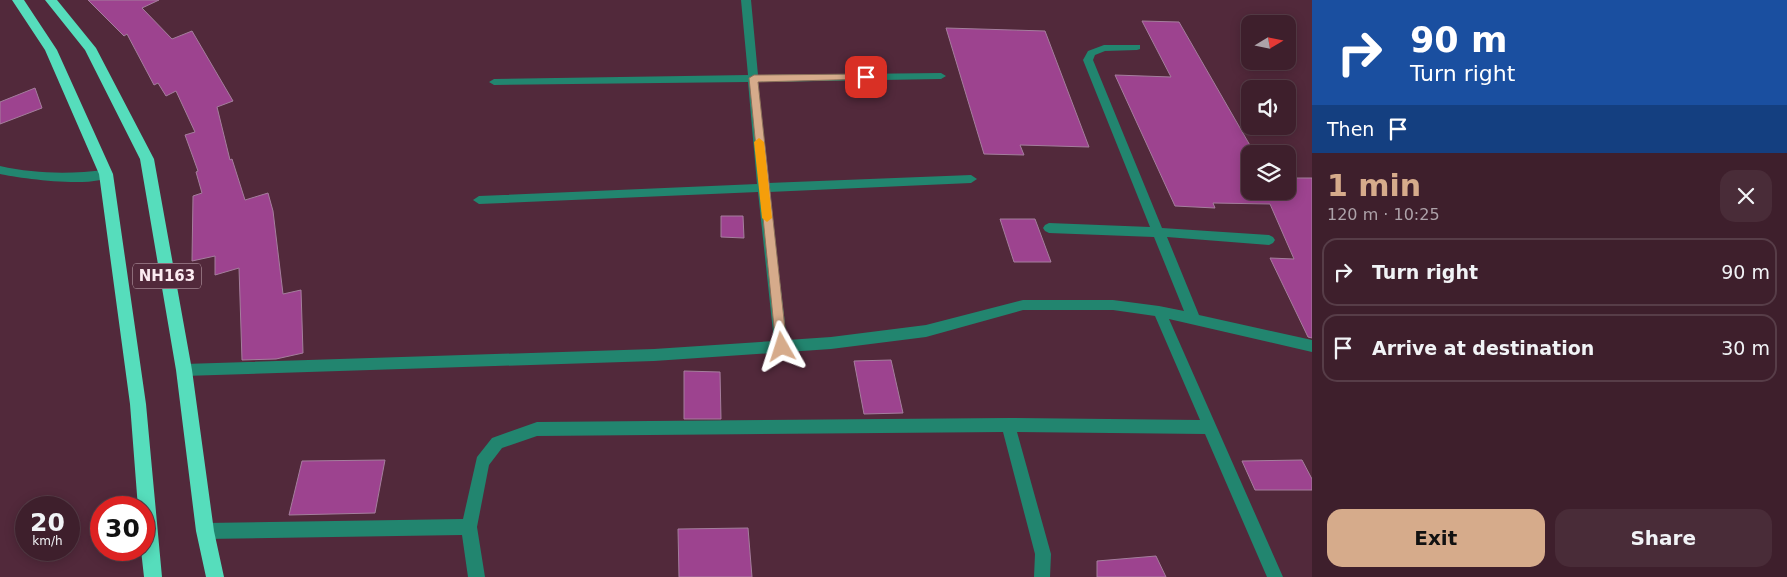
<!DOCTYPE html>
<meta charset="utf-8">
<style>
body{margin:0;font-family:"DejaVu Sans",sans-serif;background:#492c38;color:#f1f3f6;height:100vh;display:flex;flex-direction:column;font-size:19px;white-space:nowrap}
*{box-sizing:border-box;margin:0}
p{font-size:16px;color:#ada2a9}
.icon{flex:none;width:28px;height:28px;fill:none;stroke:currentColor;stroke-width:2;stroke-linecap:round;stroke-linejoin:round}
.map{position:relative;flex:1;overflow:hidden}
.sheet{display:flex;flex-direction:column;background:#3e1f2c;width:475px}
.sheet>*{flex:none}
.hud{background:#1a4fa0;color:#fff;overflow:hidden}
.needle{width:32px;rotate:80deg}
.tools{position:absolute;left:1241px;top:15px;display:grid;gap:10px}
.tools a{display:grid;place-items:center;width:55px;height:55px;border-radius:10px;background:#3e1f2c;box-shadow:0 2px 12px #0003,0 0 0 1px #573d48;font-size:25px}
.speed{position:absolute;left:15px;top:496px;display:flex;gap:10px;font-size:25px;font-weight:700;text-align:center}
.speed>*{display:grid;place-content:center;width:65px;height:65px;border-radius:50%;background:#3e1f2c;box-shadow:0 2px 12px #0003,0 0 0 1px #573d48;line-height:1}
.speed small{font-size:12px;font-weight:400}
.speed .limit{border:8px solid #d22;background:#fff;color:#111}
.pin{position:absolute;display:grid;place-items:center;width:42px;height:42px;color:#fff;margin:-21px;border-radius:10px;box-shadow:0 2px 8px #0006}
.me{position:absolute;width:55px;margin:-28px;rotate:354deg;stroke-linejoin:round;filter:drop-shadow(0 0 4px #0008)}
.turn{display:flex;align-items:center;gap:18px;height:105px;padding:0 15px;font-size:22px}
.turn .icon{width:65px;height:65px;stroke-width:2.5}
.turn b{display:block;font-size:35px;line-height:42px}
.then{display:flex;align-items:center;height:48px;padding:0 15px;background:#0003;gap:10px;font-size:19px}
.round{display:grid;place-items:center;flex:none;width:52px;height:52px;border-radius:15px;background:#492c38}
.overview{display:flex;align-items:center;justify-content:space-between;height:85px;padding:0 15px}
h1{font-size:30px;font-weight:800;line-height:38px;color:#d6ab8b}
.button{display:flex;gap:10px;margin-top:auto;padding:10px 15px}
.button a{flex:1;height:58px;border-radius:15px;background:#d6ab8b;color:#111;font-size:20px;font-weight:800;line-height:58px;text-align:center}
.button a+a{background:#492c38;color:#f1f3f6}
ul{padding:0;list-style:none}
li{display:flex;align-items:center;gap:15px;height:68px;margin:0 10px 8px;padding:0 5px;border:2px solid #573d48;border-radius:15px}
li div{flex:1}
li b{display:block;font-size:19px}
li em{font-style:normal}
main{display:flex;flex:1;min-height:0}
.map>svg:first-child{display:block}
</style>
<main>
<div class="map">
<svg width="1312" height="577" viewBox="0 0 1312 577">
<rect width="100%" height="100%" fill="#52293b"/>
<!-- building -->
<g fill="#9d438f" stroke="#a57e9d">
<polygon points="88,0 159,0 142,8 172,39 192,31 233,101 217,107 230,160 232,159 245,200 268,193 273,211 283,294 301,290 303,353 276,359 242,360 239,268 215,275 215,256 192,261 193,196 202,193 196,172 198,171 185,135 195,132 176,91 166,96 158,83 154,85 127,34 124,36"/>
<polygon points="1142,21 1179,22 1255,154 1250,154 1250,191 1288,191 1288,178 1312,178 1312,338 1308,337 1270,258 1294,259 1270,204 1213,203 1215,208 1175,206 1115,75 1171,77"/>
<polygon points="946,28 1045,31 1089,147 1020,145 1024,155 984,154"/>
<polygon points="35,88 42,108 0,124 0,102"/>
<polygon points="721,216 743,216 744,238 721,237"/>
<polygon points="1000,219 1035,219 1051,262 1014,262"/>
<polygon points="891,360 903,413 864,414 854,361"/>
<polygon points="684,371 720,372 721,419 684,419"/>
<polygon points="385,460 375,513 289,515 302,461"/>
<polygon points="1302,460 1312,479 1312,490 1255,490 1242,461"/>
<polygon points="748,528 752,577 679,577 678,529"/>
<polygon points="1156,556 1166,577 1097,577 1097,561"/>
</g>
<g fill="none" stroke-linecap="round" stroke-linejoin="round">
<!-- street -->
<g fill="#22856f" fill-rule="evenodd">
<polygon points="741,0 751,0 758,75 941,73 946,76 941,79 758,82 768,183 971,175 977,179 971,183 769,192 787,340 831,337 926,325 1023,300 1113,300 1159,306 1184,311 1154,237 1049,233 1045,231 1043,228 1045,225 1049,223 1150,227 1083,60 1088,51 1104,45 1140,45 1140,49 1137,50 1105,51 1095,55 1093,60 1162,228 1269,235 1273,237 1275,240 1273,243 1269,245 1167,237 1199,315 1312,340 1312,352 1169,319 1283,577 1267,577 1205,434 1017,432 1051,554 1050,577 1034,577 1035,554 1003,432 537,436 502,448 489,465 477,527 485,577 468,577 462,535 205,539 200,536 197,531 200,526 205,523 463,519 477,457 492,438 537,422 1008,418 1200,420 1155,316 1113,310 1023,310 926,337 831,349 654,361 184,376 179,374 177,370 179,366 184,364 654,349 774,341 758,192 479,204 473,200 479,196 757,184 748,82 494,85 489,82 494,79 748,75"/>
<path d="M0 166C36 174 70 174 106 170L112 174C101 190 18 178 0 174Z"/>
</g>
<!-- highway -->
<g fill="#56ddbc" fill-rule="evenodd">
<polygon points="12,0 24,0 57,50 113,174 146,404 162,577 144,577 141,550 144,550 144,508 138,508 130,404 99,174 45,50"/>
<polygon points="45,0 57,0 96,48 154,159 192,370 214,531 224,577 206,577 196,531 176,370 140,159 85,50"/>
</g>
</g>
<!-- route -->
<polygon fill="#d6ab8b" stroke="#8b6f5a" points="866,74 869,75 869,79 758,82 787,347 786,350 782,352 777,350 776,347 749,78 754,75"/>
<!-- slow -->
<polygon fill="#f59e0b" points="759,138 764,142 772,218 767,222 762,218 754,142"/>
<g text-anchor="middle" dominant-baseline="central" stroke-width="5" stroke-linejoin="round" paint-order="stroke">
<!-- shield labels -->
<rect fill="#52293b" stroke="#c9b1ba" stroke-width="1" x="133" y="263.5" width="68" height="25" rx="4"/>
<g font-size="15" font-weight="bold" fill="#fcebf1">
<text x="167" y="276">NH163</text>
</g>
</g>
</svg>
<div class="tools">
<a><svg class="needle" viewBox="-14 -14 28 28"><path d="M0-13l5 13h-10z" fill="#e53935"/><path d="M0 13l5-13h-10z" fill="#ada2a9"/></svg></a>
<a><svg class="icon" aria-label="sound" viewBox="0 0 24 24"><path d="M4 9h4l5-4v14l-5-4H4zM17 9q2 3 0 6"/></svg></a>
<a><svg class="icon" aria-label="layers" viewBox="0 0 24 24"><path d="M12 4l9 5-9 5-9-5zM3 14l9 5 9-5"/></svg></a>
</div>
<div class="speed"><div>20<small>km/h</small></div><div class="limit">30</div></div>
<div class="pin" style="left:866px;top:77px;background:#d93025"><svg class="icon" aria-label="arrive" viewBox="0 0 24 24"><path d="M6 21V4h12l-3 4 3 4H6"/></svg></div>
<svg class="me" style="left:782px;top:347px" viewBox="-20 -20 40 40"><path d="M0-17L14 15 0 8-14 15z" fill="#d6ab8b" stroke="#fff" stroke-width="4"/></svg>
</div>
<section class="sheet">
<div class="hud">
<div class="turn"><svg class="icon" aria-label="right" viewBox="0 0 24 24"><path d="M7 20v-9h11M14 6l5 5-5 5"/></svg><div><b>90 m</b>Turn right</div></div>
<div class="then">Then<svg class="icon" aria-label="arrive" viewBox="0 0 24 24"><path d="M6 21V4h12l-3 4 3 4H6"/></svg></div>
</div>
<div class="overview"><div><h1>1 min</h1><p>120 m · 10:25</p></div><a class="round"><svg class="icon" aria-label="close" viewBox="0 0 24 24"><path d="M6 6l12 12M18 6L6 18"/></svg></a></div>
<ul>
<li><svg class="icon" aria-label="right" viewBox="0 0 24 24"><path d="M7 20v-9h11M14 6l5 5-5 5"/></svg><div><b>Turn right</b></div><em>90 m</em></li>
<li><svg class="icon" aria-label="arrive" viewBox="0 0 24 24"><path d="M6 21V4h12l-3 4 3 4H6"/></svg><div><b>Arrive at destination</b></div><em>30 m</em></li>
</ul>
<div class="button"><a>Exit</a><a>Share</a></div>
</section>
</main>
